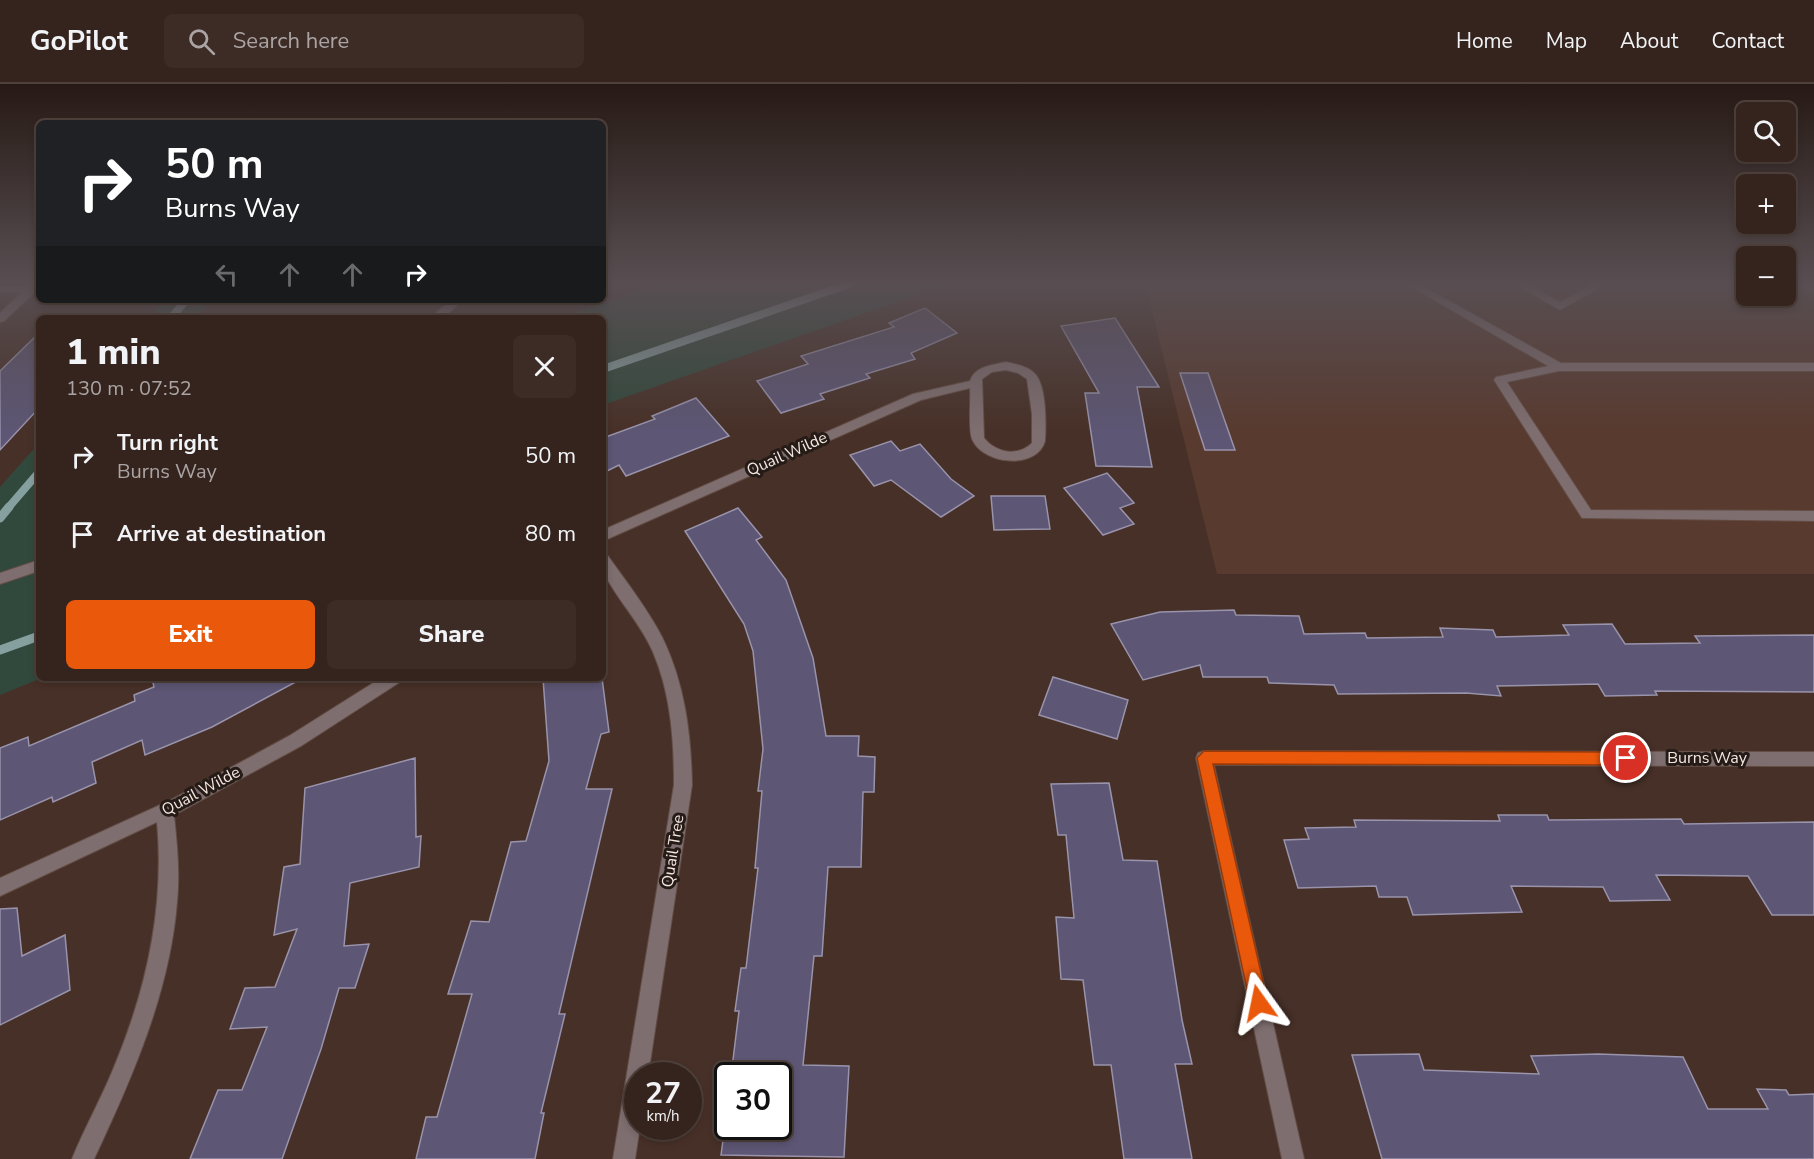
<!DOCTYPE html>
<meta charset="utf-8">
<style>
body{margin:0;font-family:"Nunito Sans",sans-serif;background:#3d2c26;color:#f1f3f6;height:100vh;display:flex;flex-direction:column;font-size:22px;white-space:nowrap}
*{box-sizing:border-box;margin:0}
p{font-size:20px;color:#aaa4a4}
.icon{flex:none;width:33px;height:33px;fill:none;stroke:currentColor;stroke-width:2;stroke-linecap:round;stroke-linejoin:round}
.map{position:relative;flex:1;overflow:hidden}
.panel{position:absolute;left:36px;top:231px;width:570px;height:366px;display:flex;flex-direction:column;background:#35241d;border-radius:9px;box-shadow:0 3px 9px #0003,0 0 0 2px #4f413b}
.panel>*{flex:none}
.banner{position:absolute;left:36px;top:36px;width:570px;height:183px;border-radius:9px;box-shadow:0 3px 9px #0003,0 0 0 2px #4f413b;background:#202124;color:#fff;overflow:hidden}
.controls{position:absolute;left:1736px;top:18px;display:grid;gap:12px}
.controls a{display:grid;place-items:center;width:60px;height:60px;border-radius:9px;background:#35241d;box-shadow:0 3px 9px #0003,0 0 0 2px #4f413b;font-size:30px}
.speed{position:absolute;left:624px;top:978px;display:flex;gap:12px;font-size:30px;font-weight:700;text-align:center}
.speed>*{display:grid;place-content:center;width:78px;height:78px;border-radius:50%;background:#35241d;box-shadow:0 3px 9px #0003,0 0 0 2px #4f413b;line-height:1}
.speed small{font-size:15px;font-weight:400}
.speed .limit{border:3px solid #111;border-radius:9px;background:#fff;color:#111}
.pin{position:absolute;display:grid;place-items:center;width:51px;height:51px;color:#fff;margin:-26px;border:3px solid #fff;border-radius:50%;box-shadow:0 2px 6px #0007}
.me{position:absolute;width:66px;margin:-33px;rotate:348deg;stroke-linejoin:round;filter:drop-shadow(0 0 4px #0008)}
.turn{display:flex;align-items:center;gap:21px;height:126px;padding:0 30px;font-size:27px}
.turn .icon{width:78px;height:78px;stroke-width:2.5}
.turn b{display:block;font-size:42px;line-height:51px}
.lanes{display:flex;align-items:center;height:57px;padding:0 30px;background:#0003;justify-content:center;gap:30px;direction:ltr}
.lanes .off{opacity:.35}
.round{display:grid;place-items:center;flex:none;width:63px;height:63px;border-radius:9px;background:#3d2c26}
.summary{display:flex;align-items:center;justify-content:space-between;height:102px;padding:0 30px}
h1{font-size:36px;font-weight:800;line-height:45px}
.primary-button{display:flex;gap:12px;margin-top:auto;padding:12px 30px}
.primary-button a{flex:1;height:69px;border-radius:9px;background:#ea580c;color:#fff;font-size:24px;font-weight:800;line-height:69px;text-align:center}
.primary-button a+a{background:#3d2c26;color:#f1f3f6}
ul{padding:0;list-style:none}
li{display:flex;align-items:center;gap:18px;height:78px;padding:0 30px}
li div{flex:1}
li b{display:block;font-size:22px}
li em{font-style:normal}
header{display:flex;align-items:center;gap:36px;box-sizing:border-box;height:84px;padding:0 30px;background:#35241d;border-bottom:2px solid #4f413b}
header strong{font-size:28px}
nav{display:flex;gap:33px;margin-inline-start:auto;font-size:21px}
.search{width:420px;height:54px;background:#3d2c26;display:flex;align-items:center;gap:15px;box-sizing:border-box;padding:0 21px;border-radius:9px;color:#aaa4a4;font-size:22px}
.map>svg:first-child{display:block}
</style>
<header>
<strong>GoPilot</strong>
<div class="search"><svg class="icon" aria-label="search" viewBox="0 0 24 24"><circle cx="10" cy="10" r="6"/><path d="M15 15l6 6"/></svg>Search here</div>
<nav><a>Home</a><a>Map</a><a>About</a><a>Contact</a></nav>
</header>
<div class="map">
<svg width="1814" height="1075" viewBox="0 0 1814 1075">
<rect width="100%" height="100%" fill="#473027"/>
<!-- built -->
<polygon fill="#583a2f" points="1145,198 1746,198 1746,212 1785,212 1785,198 1814,198 1814,490 1217,490"/>
<!-- green -->
<g fill="#31493c">
<polygon points="665,198 954,198 603,321 603,234 558,234"/>
<polygon points="165,216 211,216 197,234 149,234"/>
<polygon points="39,359 39,594 42,594 0,611 0,403"/>
</g>
<g fill="none" stroke-linecap="round" stroke-linejoin="round">
<!-- stream-far1 -->
<g stroke="#86a0a0" stroke-width="8">
<polyline points="171,234 186,216"/>
<polyline points="603,285 855,198"/>
<polyline points="8,424 39,388"/>
</g>
<!-- stream -->
<g stroke="#86a0a0" stroke-width="9">
<polyline points="0,434 9,423"/>
<polyline points="0,566 39,552"/>
</g>
</g>
<!-- building -->
<g fill="#5d5674" stroke="#9993ac" stroke-width="1.5">
<polygon points="925,224 957,249 911,269 915,275 866,290 870,294 820,310 824,315 781,329 757,297 808,280 801,272 894,243 889,239"/>
<polygon points="1115,234 1159,303 1137,303 1152,383 1096,382 1085,309 1099,309 1061,242"/>
<polygon points="39,249 39,324 0,366 0,287"/>
<polygon points="1180,289 1208,289 1235,366 1205,366"/>
<polygon points="696,314 729,352 626,392 619,381 603,389 603,354 655,335 652,332"/>
<polygon points="891,357 900,367 920,360 951,395 974,412 941,433 891,396 874,402 850,371"/>
<polygon points="1107,389 1134,419 1120,424 1134,440 1103,451 1064,404"/>
<polygon points="991,412 1045,412 1050,445 994,446"/>
<polygon points="738,424 762,453 756,456 786,496 813,574 826,652 859,652 858,672 875,673 874,708 863,708 861,783 828,783 822,872 814,872 803,981 849,982 844,1073 721,1071 725,1042 778,1042 778,992 731,992 739,927 735,927 741,884 746,884 758,784 755,784 762,707 758,707 763,665 753,567 744,540 685,447"/>
<polygon points="1234,526 1236,531 1299,532 1304,550 1365,549 1367,554 1443,553 1440,544 1493,546 1496,553 1569,551 1563,541 1612,540 1625,560 1700,559 1695,552 1814,551 1814,608 1655,607 1657,611 1605,612 1598,600 1497,602 1501,612 1466,609 1338,610 1334,601 1269,599 1267,593 1203,593 1200,581 1143,596 1111,540 1160,528"/>
<polygon points="1053,593 1128,616 1117,655 1039,631"/>
<polygon points="152,594 303,594 212,643 145,671 142,656 92,678 96,699 53,718 52,713 0,736 0,664 28,653 29,662 135,617 134,611 154,603"/>
<polygon points="543,594 602,594 609,648 601,650 586,705 612,705 559,930 565,930 541,1029 544,1029 535,1075 416,1075 426,1033 437,1033 472,910 448,910 471,837 489,838 511,758 526,757 549,677"/>
<polygon points="415,674 416,753 421,752 419,783 350,799 344,862 369,860 355,904 339,904 321,965 282,1075 190,1075 218,1006 242,1006 267,943 230,945 245,904 275,903 297,845 274,851 284,783 300,780 305,704"/>
<polygon points="1109,699 1123,776 1157,777 1182,936 1192,980 1175,980 1192,1075 1124,1075 1111,981 1094,981 1083,896 1061,895 1056,833 1074,834 1066,751 1058,751 1051,700"/>
<polygon points="1498,731 1547,731 1549,736 1681,735 1684,740 1814,738 1814,831 1772,831 1748,792 1656,791 1670,816 1610,817 1603,803 1511,802 1522,828 1413,831 1407,813 1379,813 1376,802 1298,804 1284,756 1309,755 1305,744 1356,743 1354,736 1500,737"/>
<polygon points="17,824 22,872 65,851 70,906 0,941 0,825"/>
<polygon points="1419,970 1424,986 1539,990 1531,972 1598,970 1683,973 1708,1025 1768,1025 1757,1005 1786,1006 1789,1011 1814,1010 1814,1075 1382,1075 1352,971"/>
</g>
<g fill="none" stroke-linecap="round" stroke-linejoin="round">
<defs>
<g id="service">
<polygon points="1403,198 1415,198 1561,279 1814,279 1814,287 1559,287 1507,298 1591,426 1814,427 1814,437 1582,434 1494,296 1496,293 1548,282"/>
<polygon points="1511,198 1523,198 1560,218 1597,198 1610,198 1560,226"/>
<polygon points="1788,198 1803,198 1814,201 1814,208"/>
</g>
<g id="minor">
<polygon points="33,198 39,198 39,204 4,237 0,238 0,229 22,208 0,208 0,202 29,202"/>
<path d="M1006 278C1015 280 1026 282 1033 288 1047 299 1046 340 1045 357 1037 386 983 381 972 355 968 344 971 317 970 304L921 316 603 457V446L913 310 970 297C975 282 993 281 1006 278ZM1006 286 1018 289 1027 295 1032 330V359C1018 373 996 369 984 354L982 295 992 288Z"/>
<path d="M603 471 608 472C627 499 647 524 662 553 685 600 691 650 692 701L648 992H638V1042H640L635 1075H613L674 701C674 656 671 610 653 568 640 538 618 517 604 489 602 484 603 477 603 471Z"/>
<path d="M381 594H402L400 598 301 662 174 731C177 760 180 789 177 818 170 908 132 994 94 1075H72C84 1045 100 1017 112 988 146 908 165 825 157 738L0 812V794L171 716 289 652Z"/>
<polygon points="1204,667 1814,668 1814,682 1214,681 1304,1075 1282,1075 1196,674 1198,669"/>
</g>
<g id="tertiary">
<polygon points="451,216 463,216 443,234 430,234"/>
<polygon points="39,476 39,487 0,500 0,489"/>
</g>
</defs>
<!-- service casing -->
<use href="#service" stroke="#634d44" stroke-width="2"/>
<!-- minor casing -->
<use href="#minor" stroke="#634d44" stroke-width="2"/>
<!-- tertiary casing -->
<use href="#tertiary" stroke="#634d44" stroke-width="2"/>
<!-- service -->
<use href="#service" fill="#7f6e70" fill-rule="evenodd"/>
<!-- minor -->
<use href="#minor" fill="#7f6e70" fill-rule="evenodd"/>
<!-- tertiary -->
<use href="#tertiary" fill="#7f6e70" fill-rule="evenodd"/>
</g>
<!-- sky -->
<linearGradient id="sky" x2="0" y2="1"><stop stop-color="#271a15"/><stop offset="0.57" stop-color="#584e52"/><stop offset="1" stop-color="#584e52" stop-opacity="0"/></linearGradient>
<rect width="1814" height="348" fill="url(#sky)"/>
<!-- route -->
<polygon fill="#ea580c" stroke="#983908" stroke-width="1.5" points="1204,667 1626,668 1634,674 1626,681 1213,680 1268,919 1265,925 1259,928 1252,925 1250,919 1197,674"/>
<g text-anchor="middle" dominant-baseline="central" stroke-width="6" stroke-linejoin="round" paint-order="stroke">
<!-- street labels -->
<g font-size="16" fill="#f4e5df" stroke="#251b17">
<text transform="translate(787 370) rotate(-24)">Quail Wilde</text>
<text x="1707" y="674">Burns Way</text>
<text transform="translate(201 707) rotate(-28)">Quail Wilde</text>
<text transform="translate(673 767) rotate(-81)">Quail Tree</text>
</g>
</g>
</svg>
<div class="controls">
<a><svg class="icon" aria-label="search" viewBox="0 0 24 24"><circle cx="10" cy="10" r="6"/><path d="M15 15l6 6"/></svg></a>
<a>+</a>
<a>−</a>
</div>
<div class="speed"><div>27<small>km/h</small></div><div class="limit">30</div></div>
<div class="pin" style="left:1626px;top:674px;background:#d93025"><svg class="icon" aria-label="arrive" viewBox="0 0 24 24"><path d="M6 21V4h12l-3 4 3 4H6"/></svg></div>
<svg class="me" style="left:1259px;top:919px" viewBox="-20 -20 40 40"><path d="M0-17L14 15 0 8-14 15z" fill="#ea580c" stroke="#fff" stroke-width="4"/></svg>
<div class="banner">
<div class="turn"><svg class="icon" aria-label="right" viewBox="0 0 24 24"><path d="M7 20v-9h11M14 6l5 5-5 5"/></svg><div><b>50 m</b>Burns Way</div></div>
<div class="lanes"><svg class="icon off" aria-label="left" viewBox="0 0 24 24"><path d="M17 20v-9H6M10 6l-5 5 5 5"/></svg><svg class="icon off" aria-label="ahead" viewBox="0 0 24 24"><path d="M12 20V5M6 11l6-6 6 6"/></svg><svg class="icon off" aria-label="ahead" viewBox="0 0 24 24"><path d="M12 20V5M6 11l6-6 6 6"/></svg><svg class="icon" aria-label="right" viewBox="0 0 24 24"><path d="M7 20v-9h11M14 6l5 5-5 5"/></svg></div>
</div>
<section class="panel">
<div class="summary"><div><h1>1 min</h1><p>130 m · 07:52</p></div><a class="round"><svg class="icon" aria-label="close" viewBox="0 0 24 24"><path d="M6 6l12 12M18 6L6 18"/></svg></a></div>
<ul>
<li><svg class="icon" aria-label="right" viewBox="0 0 24 24"><path d="M7 20v-9h11M14 6l5 5-5 5"/></svg><div><b>Turn right</b><p>Burns Way</p></div><em>50 m</em></li>
<li><svg class="icon" aria-label="arrive" viewBox="0 0 24 24"><path d="M6 21V4h12l-3 4 3 4H6"/></svg><div><b>Arrive at destination</b></div><em>80 m</em></li>
</ul>
<div class="primary-button"><a>Exit</a><a>Share</a></div>
</section>
</div>
